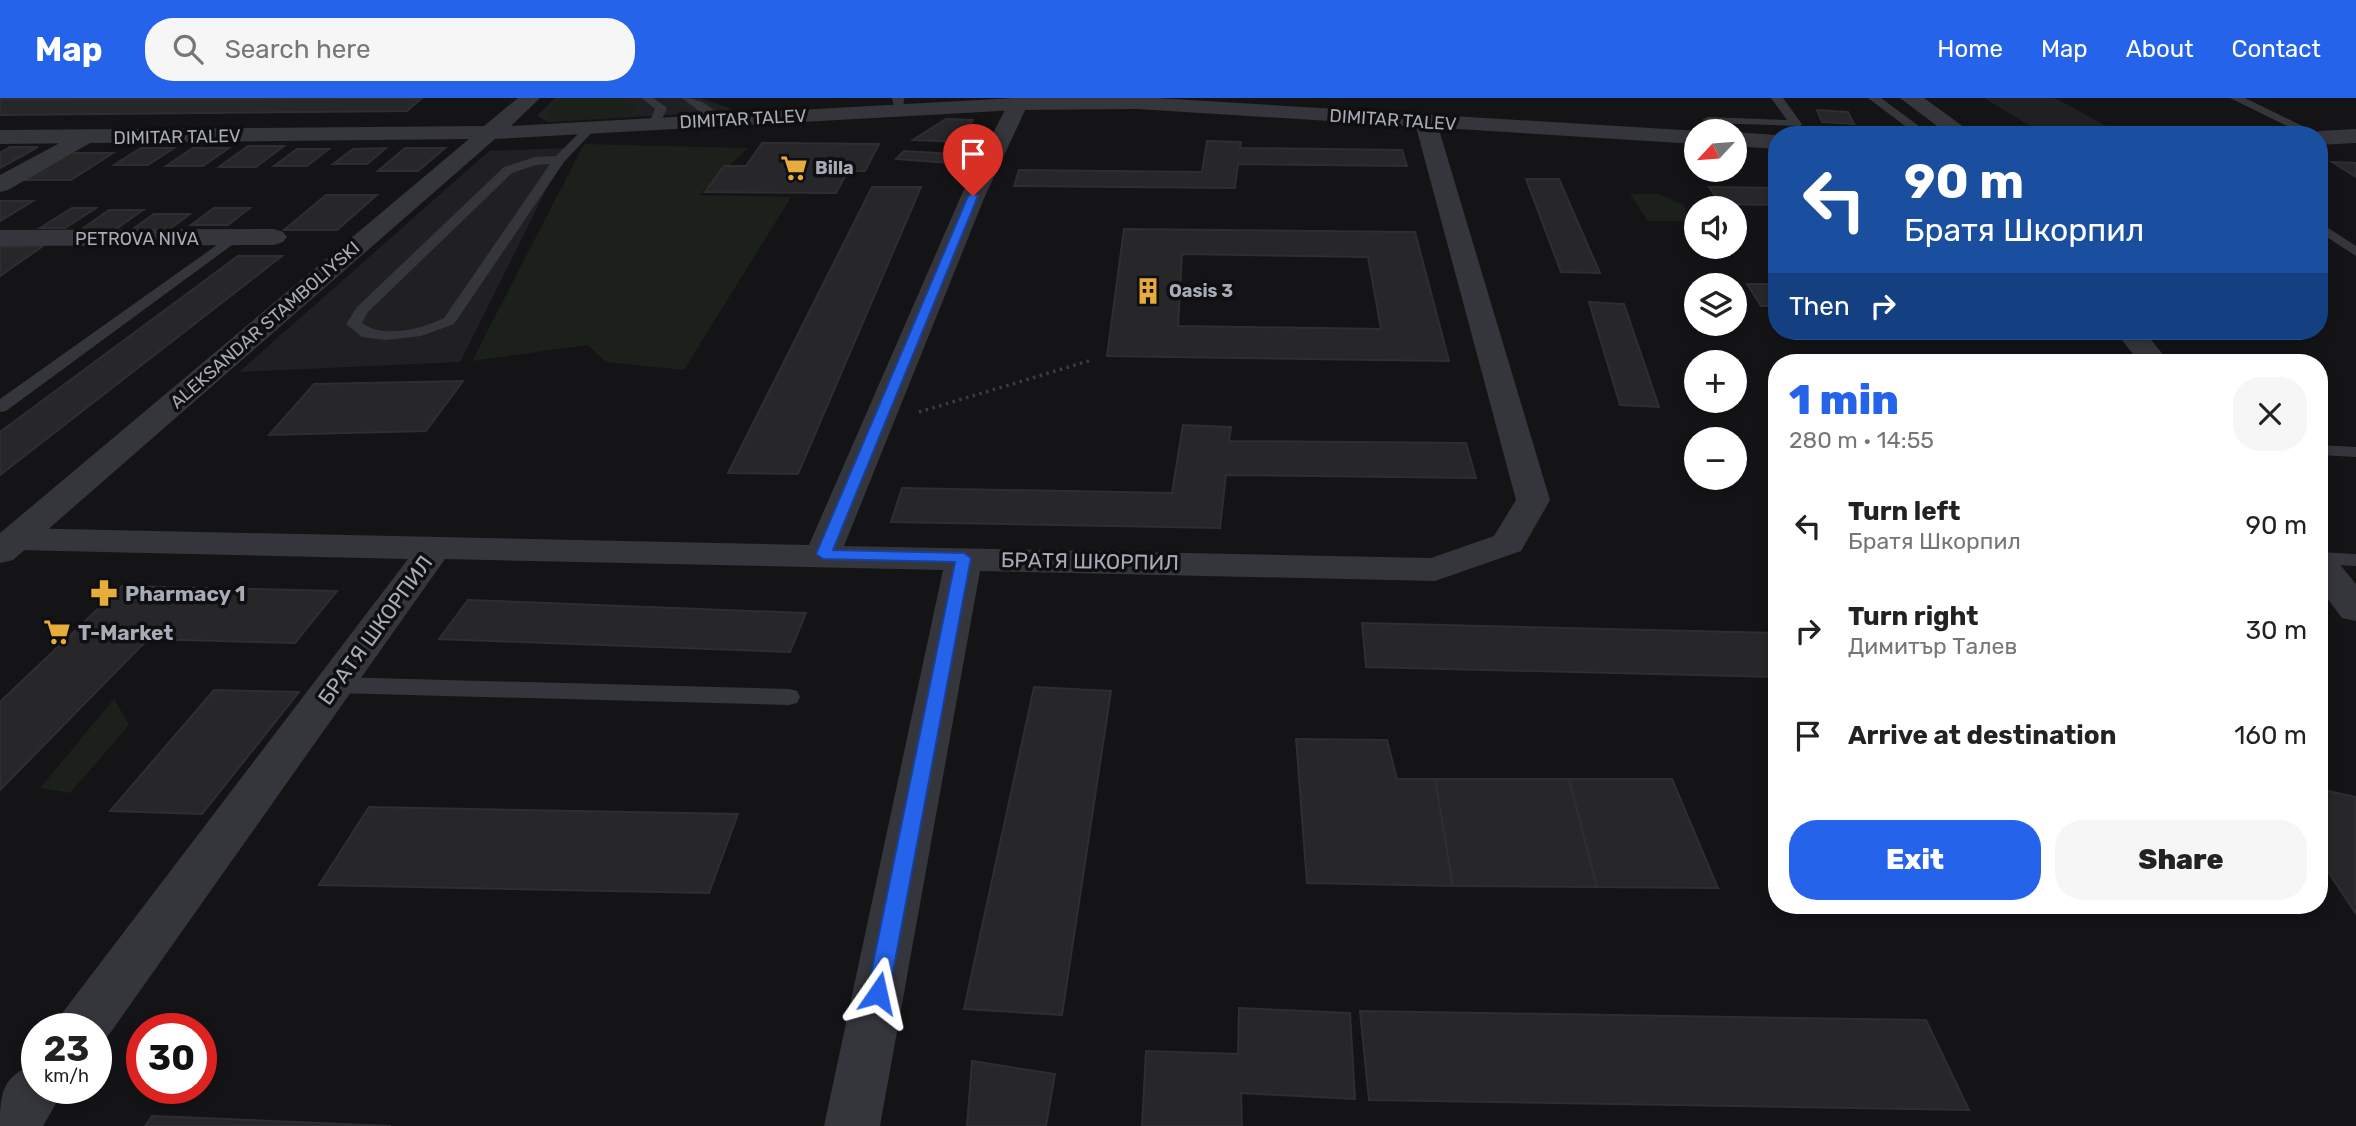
<!DOCTYPE html>
<meta charset="utf-8">
<style>
body{margin:0;font-family:Rubik,sans-serif;background:#f6f6f6;color:#222;height:100vh;display:flex;flex-direction:column;font-size:26px;white-space:nowrap}
*{box-sizing:border-box;margin:0}
p{font-size:23px;color:#767676}
.icon{flex:none;width:38px;height:38px;fill:none;stroke:currentColor;stroke-width:2;stroke-linecap:round;stroke-linejoin:round}
.map{position:relative;flex:1;overflow:hidden}
.side{position:absolute;left:1768px;top:256px;width:560px;height:560px;display:flex;flex-direction:column;background:#fff;border-radius:28px;box-shadow:0 4px 10px #0003}
.side>*{flex:none}
.guide{position:absolute;left:1768px;top:28px;width:560px;height:214px;border-radius:28px;box-shadow:0 4px 10px #0003;background:#1a4fa0;color:#fff;overflow:hidden}
.needle{width:46px;rotate:244deg}
.controls{position:absolute;left:1684px;top:21px;display:grid;gap:14px}
.controls a{display:grid;place-items:center;width:63px;height:63px;border-radius:50%;background:#fff;box-shadow:0 4px 10px #0003;font-size:35px}
.speed{position:absolute;left:21px;top:915px;display:flex;gap:14px;font-size:35px;font-weight:700;text-align:center}
.speed>*{display:grid;place-content:center;width:91px;height:91px;border-radius:50%;background:#fff;box-shadow:0 4px 10px #0003;line-height:1}
.speed small{font-size:18px;font-weight:400}
.speed .limit{border:10px solid #d22;background:#fff;color:#111}
.pin{position:absolute;display:grid;place-items:center;width:60px;height:60px;color:#fff;margin:-72px -30px;border-radius:50% 50% 50% 0;rotate:-45deg;box-shadow:0 0 7px #0007}
.pin .icon{rotate:45deg}
.me{position:absolute;width:77px;margin:-38px;rotate:11deg;stroke-linejoin:round;filter:drop-shadow(0 0 5px #0008)}
.turn{display:flex;align-items:center;gap:24px;height:147px;padding:0 21px;font-size:32px}
.turn .icon{width:91px;height:91px;stroke-width:2.5}
.turn b{display:block;font-size:49px;line-height:60px}
.then{display:flex;align-items:center;height:66px;padding:0 21px;background:#0003;gap:14px;font-size:26px}
.round{display:grid;place-items:center;flex:none;width:74px;height:74px;border-radius:28px;background:#f6f6f6}
.head{display:flex;align-items:center;justify-content:space-between;height:119px;padding:0 21px}
h1{font-size:42px;font-weight:800;line-height:52px;color:#2563eb}
.primary-button{display:flex;gap:14px;margin-top:auto;padding:14px 21px}
.primary-button a{flex:1;height:80px;border-radius:28px;background:#2563eb;color:#fff;font-size:28px;font-weight:800;line-height:80px;text-align:center}
.primary-button a+a{background:#f6f6f6;color:#222}
ul{padding:0;list-style:none}
li{display:flex;align-items:center;gap:21px;height:105px;padding:0 21px}
li div{flex:1}
li b{display:block;font-size:26px}
li em{font-style:normal}
header{display:flex;align-items:center;gap:42px;box-sizing:border-box;height:98px;padding:0 35px;background:#2563eb;color:#fff}
header strong{font-size:33px}
nav{display:flex;gap:38px;margin-inline-start:auto;font-size:24px}
.search{width:490px;height:63px;background:#f6f6f6;display:flex;align-items:center;gap:18px;box-sizing:border-box;padding:0 24px;border-radius:28px;color:#767676;font-size:26px}
.map>svg:first-child{display:block}
</style>
<header>
<strong>Map</strong>
<div class="search"><svg class="icon" aria-label="search" viewBox="0 0 24 24"><circle cx="10" cy="10" r="6"/><path d="M15 15l6 6"/></svg>Search here</div>
<nav><a>Home</a><a>Map</a><a>About</a><a>Contact</a></nav>
</header>
<div class="map">
<svg width="2356" height="1028" viewBox="0 0 2356 1028">
<rect width="100%" height="100%" fill="#141416"/>
<!-- built -->
<g fill="#202023">
<polygon points="555,0 701,0 737,13 548,24 537,18"/>
<polygon points="1984,0 2055,0 2117,34 2045,37"/>
<polygon points="567,50 460,264 239,274 489,53"/>
</g>
<!-- green -->
<g fill="#1b201b">
<polygon points="561,0 618,0 636,10 630,17 660,16 560,23 549,19 547,13"/>
<polygon points="584,46 748,50 699,97 791,99 684,272 606,264 588,247 472,263"/>
<polygon points="1630,96 1658,96 1684,107 1688,123 1648,123"/>
<polygon points="114,601 129,627 70,695 40,690"/>
</g>
<!-- building -->
<g fill="#27272a" stroke="#2e2e32" stroke-width="2" fill-rule="evenodd">
<polygon points="422,0 407,13 0,17 0,1"/>
<polygon points="1817,12 1848,14 1854,26 1822,24"/>
<polygon points="946,21 973,22 958,44 913,42"/>
<polygon points="1207,43 1241,44 1240,50 1402,52 1407,68 1238,66 1235,90 1014,88 1019,72 1202,74"/>
<polygon points="762,45 778,45 879,46 865,73 848,73 836,95 705,94 724,68 746,68"/>
<polygon points="248,48 284,48 256,69 219,69"/>
<polygon points="10,49 38,49 0,70 0,55"/>
<polygon points="141,50 174,50 148,67 114,67"/>
<polygon points="193,50 229,50 203,68 166,68"/>
<polygon points="386,50 367,66 333,66 353,51"/>
<polygon points="405,50 445,50 418,73 378,73"/>
<polygon points="297,51 329,51 307,68 274,68"/>
<polygon points="904,53 983,58 976,67 896,61"/>
<polygon points="70,55 113,55 71,82 26,82"/>
<polygon points="2332,64 2356,65 2356,79"/>
<polygon points="1526,81 1559,81 1600,175 1561,174"/>
<polygon points="872,89 921,89 798,376 728,375"/>
<polygon points="1709,89 1776,90 1776,107 1721,106"/>
<polygon points="326,97 377,97 337,132 284,132"/>
<polygon points="0,103 33,103 0,123"/>
<polygon points="72,110 96,110 65,130 40,130"/>
<polygon points="214,110 250,110 228,127 191,127"/>
<polygon points="109,112 143,112 113,133 79,133"/>
<polygon points="154,116 190,116 167,133 130,133"/>
<path d="M1124 131 1415 134 1449 263 1107 258ZM1182 156 1368 159 1381 231 1178 228Z"/>
<polygon points="43,148 0,178 0,149"/>
<polygon points="238,158 282,158 0,377 0,334"/>
<polygon points="1747,186 1776,186 1776,208 1761,208"/>
<polygon points="1589,204 1624,206 1659,309 1620,307"/>
<polygon points="463,283 426,333 269,337 314,286"/>
<polygon points="1183,327 1231,329 1229,343 1466,345 1476,380 1226,377 1220,430 891,424 902,390 1172,395"/>
<polygon points="122,488 337,493 295,545 148,541 0,692 0,604"/>
<polygon points="468,502 806,515 790,554 439,541"/>
<polygon points="1362,525 1776,535 1776,579 1366,569"/>
<polygon points="1034,589 1111,593 1062,917 964,911"/>
<polygon points="214,592 299,594 202,716 110,713"/>
<polygon points="1296,641 1387,642 1397,681 1435,681 1453,788 1307,785"/>
<polygon points="1435,681 1569,681 1597,789 1453,788"/>
<polygon points="1569,681 1672,681 1718,790 1597,789"/>
<polygon points="2319,691 2356,699 2356,816 2319,760"/>
<polygon points="369,709 738,716 709,795 319,787"/>
<polygon points="1239,910 1350,915 1355,1001 1241,995 1242,1028 1142,1028 1146,953 1238,956"/>
<polygon points="1360,913 1926,922 1969,1012 1369,1002"/>
<polygon points="972,963 1055,976 1046,1028 967,1028"/>
<polygon points="152,1018 391,1028 145,1028"/>
</g>
<g fill="none" stroke-linecap="round" stroke-linejoin="round">
<!-- path -->
<polyline stroke="#3c3d41" stroke-width="3.5" stroke-dasharray="2.5 4.5" stroke-linecap="butt" points="919,314 1092,262"/>
<!-- service -->
<g fill="#35363b" fill-rule="evenodd">
<polygon points="642,0 653,0 667,10 659,28 649,26 655,11"/>
<path d="M682 0C700 0 712 8 723 22L713 24Z"/>
<polygon points="892,0 904,0 903,14 895,14"/>
<polygon points="1771,0 1783,0 1802,26 1800,28 1708,25 1702,22 1708,19 1787,22"/>
<polygon points="1868,0 1881,0 1931,37 1917,37"/>
<polygon points="2230,0 2245,0 2321,37 2319,40 2319,37 2305,37"/>
<path d="M587 27 597 29 564 64 454 226 421 238 386 242 362 239 346 226 357 209 504 69 535 59 556 58ZM550 66 444 220C422 231 383 241 362 225L368 214 512 75 536 67Z"/>
<polygon points="2319,124 2356,148 2356,158 2319,134"/>
<polygon points="231,137 236,138 236,144 6,313 0,314 0,301"/>
<polygon points="2319,347 2356,349 2356,359 2319,357"/>
<polygon points="2319,454 2356,456 2356,468 2319,466"/>
<polygon points="335,579 789,591 797,593 800,599 797,605 789,607 335,595 327,592 324,587 327,582"/>
</g>
<!-- minor -->
<g fill="#35363b" fill-rule="evenodd">
<polygon points="1019,0 1028,6 985,98 844,448 1431,460 1494,438 1516,402 1415,25 1418,20 1434,20 1437,25 1550,402 1521,453 1435,483 980,473 880,1028 824,1028 943,472 445,461 101,948 96,949 96,931 55,931 63,914 408,461 16,452 3,449 0,444 3,433 16,430 809,447 961,98 1008,6 1011,2"/>
<polygon points="1900,0 1924,0 1975,37 1949,37"/>
<polygon points="82,33 90,35 93,40 90,45 8,92 0,94 0,77"/>
<polygon points="274,131 283,134 287,139 283,144 274,147 0,148 0,132"/>
<polygon points="2115,233 2144,233 2169,264 2139,264"/>
<polygon points="2319,454 2332,457 2356,486 2356,523 2342,520 2319,489"/>
<path d="M37 965V990H65L43 1028H0C0 994 2 978 37 965Z"/>
</g>
<!-- tertiary -->
<g fill="#35363b" fill-rule="evenodd">
<polygon points="518,0 540,0 511,28 1014,0 1157,0 1699,33 1696,33 1696,46 1137,11 1018,12 495,41 13,462 0,465 0,435 469,41 0,46 0,32 484,28"/>
<polygon points="2356,31 2356,45 2319,47 2319,37 2310,37 2319,33"/>
<polygon points="1734,34 1776,37 1776,51 1734,48"/>
</g>
</g>
<!-- route -->
<polygon fill="#2563eb" stroke="#184099" stroke-width="2" points="973,95 978,98 833,452 964,455 971,460 889,895 886,901 878,904 870,901 867,895 955,464 823,461 816,456 968,98"/>
<!-- icons -->
<defs>
<symbol id="supermarket-bare" viewBox="-9 -9 18 18"><path d="M-6-5.5h2.5l.6 2H6L4.5 2H-2.5L-4.4-4H-6ZM-1.5 3.2a1.3 1.3 0 1 0 .1 0ZM3 3.2a1.3 1.3 0 1 0 .1 0Z" fill="#e6ac3c" stroke="#0f0f11" stroke-width="2.5" paint-order="stroke"/></symbol>
<symbol id="building-bare" viewBox="-9 -9 18 18"><path d="M-4-6H4V6H1V3H-1V6H-4ZM-2.5-4.3h1.7v1.8h-1.7ZM.8-4.3h1.7v1.8H.8ZM-2.5-1h1.7V.8h-1.7ZM.8-1h1.7V.8H.8Z" fill="#e6ac3c" stroke="#0f0f11" stroke-width="2.5" paint-order="stroke"/></symbol>
<symbol id="pharmacy-bare" viewBox="-9 -9 18 18"><path d="M-2-6h4v4h4v4h-4v4h-4v-4h-4v-4h4Z" fill="#e6ac3c" stroke="#0f0f11" stroke-width="2.5" paint-order="stroke"/></symbol>
</defs>
<g fill-rule="evenodd">
<use href="#supermarket-bare" x="775" y="51" width="38" height="38"/>
<use href="#building-bare" x="1129" y="174" width="38" height="38"/>
<use href="#pharmacy-bare" x="85" y="476" width="38" height="38"/>
<use href="#supermarket-bare" x="38" y="515" width="38" height="38"/>
</g>
<g text-anchor="middle" dominant-baseline="central" stroke-width="7" stroke-linejoin="round" paint-order="stroke">
<!-- far-street labels -->
<g font-size="18" fill="#a7abb5" stroke="#0f0f11">
<text transform="translate(743 21) rotate(-3)">DIMITAR TALEV</text>
<text transform="translate(1393 22) rotate(4)">DIMITAR TALEV</text>
<text transform="translate(177 39) rotate(-1)">DIMITAR TALEV</text>
<text x="137" y="141">PETROVA NIVA</text>
<text transform="translate(265 227) rotate(-41)">ALEKSANDAR STAMBOLIYSKI</text>
</g>
<!-- far-poi labels -->
<g font-size="18" font-weight="bold" fill="#a7abb5" stroke="#0f0f11" text-anchor="start">
<text x="815" y="70">Billa</text>
<text x="1169" y="193">Oasis 3</text>
</g>
<!-- street labels -->
<g font-size="21" fill="#a7abb5" stroke="#0f0f11">
<text transform="translate(1090 463) rotate(1)">БРАТЯ ШКОРПИЛ</text>
<text transform="translate(375 532) rotate(-54)">БРАТЯ ШКОРПИЛ</text>
</g>
<!-- poi labels -->
<g font-size="21" font-weight="bold" fill="#a7abb5" stroke="#0f0f11" text-anchor="start">
<text x="125" y="495">Pharmacy 1</text>
<text x="78" y="534">T-Market</text>
</g>
</g>
</svg>
<div class="controls">
<a><svg class="needle" viewBox="-14 -14 28 28"><path d="M0-13l5 13h-10z" fill="#e53935"/><path d="M0 13l5-13h-10z" fill="#767676"/></svg></a>
<a><svg class="icon" aria-label="sound" viewBox="0 0 24 24"><path d="M4 9h4l5-4v14l-5-4H4zM17 9q2 3 0 6"/></svg></a>
<a><svg class="icon" aria-label="layers" viewBox="0 0 24 24"><path d="M12 4l9 5-9 5-9-5zM3 14l9 5 9-5"/></svg></a>
<a>+</a>
<a>−</a>
</div>
<div class="speed"><div>23<small>km/h</small></div><div class="limit">30</div></div>
<div class="pin" style="left:973px;top:98px;background:#d93025"><svg class="icon" aria-label="arrive" viewBox="0 0 24 24"><path d="M6 21V4h12l-3 4 3 4H6"/></svg></div>
<svg class="me" style="left:878px;top:895px" viewBox="-20 -20 40 40"><path d="M0-17L14 15 0 8-14 15z" fill="#2563eb" stroke="#fff" stroke-width="4"/></svg>
<div class="guide">
<div class="turn"><svg class="icon" aria-label="left" viewBox="0 0 24 24"><path d="M17 20v-9H6M10 6l-5 5 5 5"/></svg><div><b>90 m</b>Братя Шкорпил</div></div>
<div class="then">Then<svg class="icon" aria-label="right" viewBox="0 0 24 24"><path d="M7 20v-9h11M14 6l5 5-5 5"/></svg></div>
</div>
<section class="side">
<div class="head"><div><h1>1 min</h1><p>280 m · 14:55</p></div><a class="round"><svg class="icon" aria-label="close" viewBox="0 0 24 24"><path d="M6 6l12 12M18 6L6 18"/></svg></a></div>
<ul>
<li><svg class="icon" aria-label="left" viewBox="0 0 24 24"><path d="M17 20v-9H6M10 6l-5 5 5 5"/></svg><div><b>Turn left</b><p>Братя Шкорпил</p></div><em>90 m</em></li>
<li><svg class="icon" aria-label="right" viewBox="0 0 24 24"><path d="M7 20v-9h11M14 6l5 5-5 5"/></svg><div><b>Turn right</b><p>Димитър Талев</p></div><em>30 m</em></li>
<li><svg class="icon" aria-label="arrive" viewBox="0 0 24 24"><path d="M6 21V4h12l-3 4 3 4H6"/></svg><div><b>Arrive at destination</b></div><em>160 m</em></li>
</ul>
<div class="primary-button"><a>Exit</a><a>Share</a></div>
</section>
</div>
